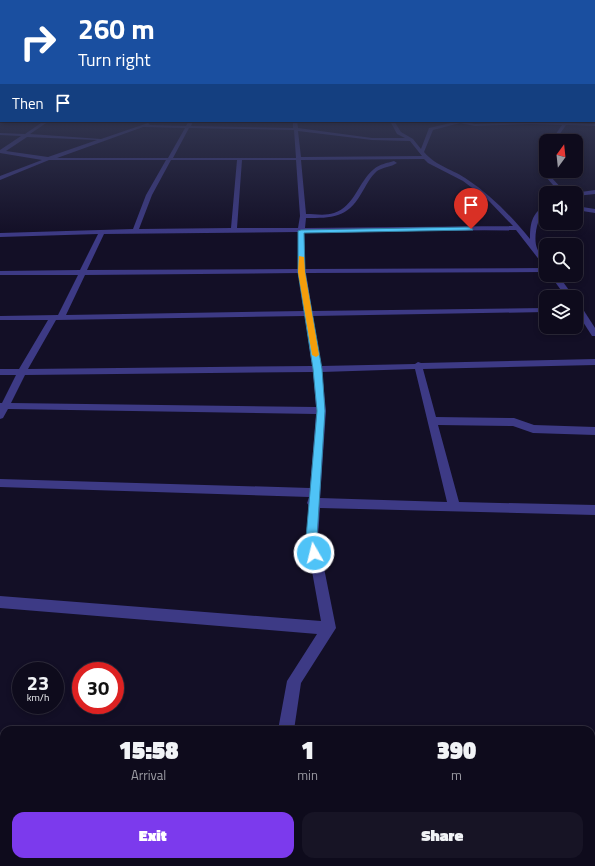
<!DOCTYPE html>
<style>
body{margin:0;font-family:"Titillium Web",sans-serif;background:#171425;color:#f1f3f6;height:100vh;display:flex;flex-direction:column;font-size:15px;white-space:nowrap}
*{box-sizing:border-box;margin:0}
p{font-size:13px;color:#9b9ba3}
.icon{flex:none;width:22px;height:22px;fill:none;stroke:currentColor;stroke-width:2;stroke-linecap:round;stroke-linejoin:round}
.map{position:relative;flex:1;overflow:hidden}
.side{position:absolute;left:0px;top:726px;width:595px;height:140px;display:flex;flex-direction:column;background:#0e0b1c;border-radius:12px 12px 0 0;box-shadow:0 2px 6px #0003,0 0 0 1px #2e2b3b}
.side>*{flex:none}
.hud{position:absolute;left:0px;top:0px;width:595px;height:122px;box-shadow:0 2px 6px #0003,0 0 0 1px #2e2b3b;background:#1a4fa0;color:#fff;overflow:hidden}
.needle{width:26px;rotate:15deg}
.fabs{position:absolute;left:539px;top:134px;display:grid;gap:8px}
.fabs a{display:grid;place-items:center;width:44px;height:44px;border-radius:8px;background:#0e0b1c;box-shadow:0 2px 6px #0003,0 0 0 1px #2e2b3b;font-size:20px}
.speed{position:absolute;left:12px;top:662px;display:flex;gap:8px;font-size:20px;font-weight:700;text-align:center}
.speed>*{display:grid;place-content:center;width:52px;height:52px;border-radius:50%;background:#0e0b1c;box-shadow:0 2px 6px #0003,0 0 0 1px #2e2b3b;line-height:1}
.speed small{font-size:10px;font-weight:400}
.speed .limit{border:6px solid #d22;background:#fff;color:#111}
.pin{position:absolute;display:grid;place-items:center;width:34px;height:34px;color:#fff;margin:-41px -17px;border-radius:50% 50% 50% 0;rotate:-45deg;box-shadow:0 0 4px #0007}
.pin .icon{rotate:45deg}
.me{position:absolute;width:44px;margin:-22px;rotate:352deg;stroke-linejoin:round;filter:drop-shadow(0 0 3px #0008)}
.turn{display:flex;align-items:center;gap:14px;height:84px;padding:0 12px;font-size:18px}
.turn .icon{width:52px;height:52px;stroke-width:2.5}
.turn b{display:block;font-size:28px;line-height:34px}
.then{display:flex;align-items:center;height:38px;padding:0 12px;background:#0003;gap:8px;font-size:15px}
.eta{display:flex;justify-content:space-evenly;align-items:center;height:68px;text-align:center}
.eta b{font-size:24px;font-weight:800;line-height:28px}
.button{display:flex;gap:8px;margin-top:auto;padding:8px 12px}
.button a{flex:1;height:46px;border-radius:12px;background:#7c3aed;color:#fff;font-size:16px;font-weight:800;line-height:46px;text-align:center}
.button a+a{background:#171425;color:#f1f3f6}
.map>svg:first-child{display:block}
</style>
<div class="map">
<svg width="595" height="866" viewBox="0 0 595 866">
<rect width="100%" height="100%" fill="#130f26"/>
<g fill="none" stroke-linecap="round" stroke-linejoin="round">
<!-- minor -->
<g fill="#3d3a85" fill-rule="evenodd">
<path d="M44 121H49L30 134 101 139 148 123 150 125 186 126 189 121H193L191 126 293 128V121H297L298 128 372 138H405L397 134 390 121H394L401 132 413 139 421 149 429 128 459 121 475 124 531 122 564 123 565 121H569L568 123 595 124V126L566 125 555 141H551L562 125 531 124 475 126 460 123 433 130 424 152C437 167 453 169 468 180 492 196 512 217 530 239 530 226 531 212 546 206V210C537 216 533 239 537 248 540 257 546 256 546 267L544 266 516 230 304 232 305 269 546 268V272L306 273 312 311 546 308V312L313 316 321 366 415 364 418 362 421 363 595 359V365L423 369 436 417 514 418 534 425 595 427V435L533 433 513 426 438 425 459 502 595 505V515L320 508 318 538 336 628 301 683 294 730H278L287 681 317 634 0 608V596L321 621 306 538 309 506 307 503 309 497 0 487V479L310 488 316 414 8 409 3 418 0 419V403H2L16 375H0V369H19L48 320H0V316L58 315 78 275H0V271L80 270 98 234 0 237V233L133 229 146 195 166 160H49L0 180V176L42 160 0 153V150L21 136 0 135V133L25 134ZM143 127 185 128 168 158H57ZM189 128 294 130 296 158H173ZM298 131 372 140 410 141 422 156 301 157ZM27 137 97 140 48 157 6 151ZM424 159 428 163 463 181 488 200 513 226 305 228 306 218C332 218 347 218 361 194 366 186 370 177 377 171 383 167 391 167 397 163L394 161C387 163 380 164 374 169 358 182 355 206 334 213 325 216 315 214 306 214L301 160ZM171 160H237L231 228 139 229 152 195ZM242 160H296L300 216 298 228H237ZM298 232V269L87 270 104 234ZM299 273 304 311 66 315 85 275ZM305 316 312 366 28 369 56 320ZM415 369 447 502 320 498 326 411 322 372ZM313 372 316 407 11 403 25 375Z"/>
<polygon points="544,154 546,154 546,169 543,167"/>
<polygon points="546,169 546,171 549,171 550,176 566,193 560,193 546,177 543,171"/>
<polygon points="595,190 595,194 576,196 576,193 574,193"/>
<polygon points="576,206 595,209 595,213 576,210"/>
<polygon points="550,275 558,275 574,297 566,297"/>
<polygon points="576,303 579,303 595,328 595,336 592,336 576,311"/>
<rect x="0" y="767" width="4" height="16"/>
<polygon points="260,862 278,862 277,866 259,866"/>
</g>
<!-- tertiary -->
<rect fill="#3d3a85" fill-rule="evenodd" x="0" y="114" width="1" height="2"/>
</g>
<!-- sky -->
<linearGradient id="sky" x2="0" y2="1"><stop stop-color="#0a0815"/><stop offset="0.48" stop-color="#333752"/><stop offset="1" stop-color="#333752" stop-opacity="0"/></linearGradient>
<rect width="595" height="235" fill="url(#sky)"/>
<!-- route -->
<polygon fill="#4fc3f7" stroke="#337fa1" points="471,227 473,230 304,233 305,272 322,369 325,411 317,538 320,553 318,556 314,558 311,556 306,538 317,411 313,369 298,272 298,231 301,230"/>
<!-- slow -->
<polygon fill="#f59e0b" points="299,256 304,257 305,272 319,355 316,357 312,355 298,272"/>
</svg>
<div class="fabs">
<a><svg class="needle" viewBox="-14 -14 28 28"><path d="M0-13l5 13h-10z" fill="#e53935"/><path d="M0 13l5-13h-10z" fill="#9b9ba3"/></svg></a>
<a><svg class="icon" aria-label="sound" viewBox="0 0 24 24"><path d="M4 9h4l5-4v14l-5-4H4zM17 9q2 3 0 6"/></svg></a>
<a><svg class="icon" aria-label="search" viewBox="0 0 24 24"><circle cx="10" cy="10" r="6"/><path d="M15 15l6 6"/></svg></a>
<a><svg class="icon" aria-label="layers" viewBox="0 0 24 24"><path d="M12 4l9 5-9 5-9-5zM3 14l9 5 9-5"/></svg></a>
</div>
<div class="speed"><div>23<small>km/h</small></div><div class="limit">30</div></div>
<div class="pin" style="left:471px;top:229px;background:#d93025"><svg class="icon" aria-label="arrive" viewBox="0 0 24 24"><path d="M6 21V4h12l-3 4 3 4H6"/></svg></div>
<svg class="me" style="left:314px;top:553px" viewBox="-20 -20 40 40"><circle r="17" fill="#4fc3f7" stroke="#fff" stroke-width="3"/><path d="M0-11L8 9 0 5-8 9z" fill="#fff"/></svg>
<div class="hud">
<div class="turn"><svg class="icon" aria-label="right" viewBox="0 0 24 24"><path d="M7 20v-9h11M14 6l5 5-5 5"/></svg><div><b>260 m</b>Turn right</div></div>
<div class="then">Then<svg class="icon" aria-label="arrive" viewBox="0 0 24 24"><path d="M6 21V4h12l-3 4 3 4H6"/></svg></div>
</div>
<section class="side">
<div class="eta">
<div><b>15:58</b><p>Arrival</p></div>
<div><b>1</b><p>min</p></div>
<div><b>390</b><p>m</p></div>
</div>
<div class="button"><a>Exit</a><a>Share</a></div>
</section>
</div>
